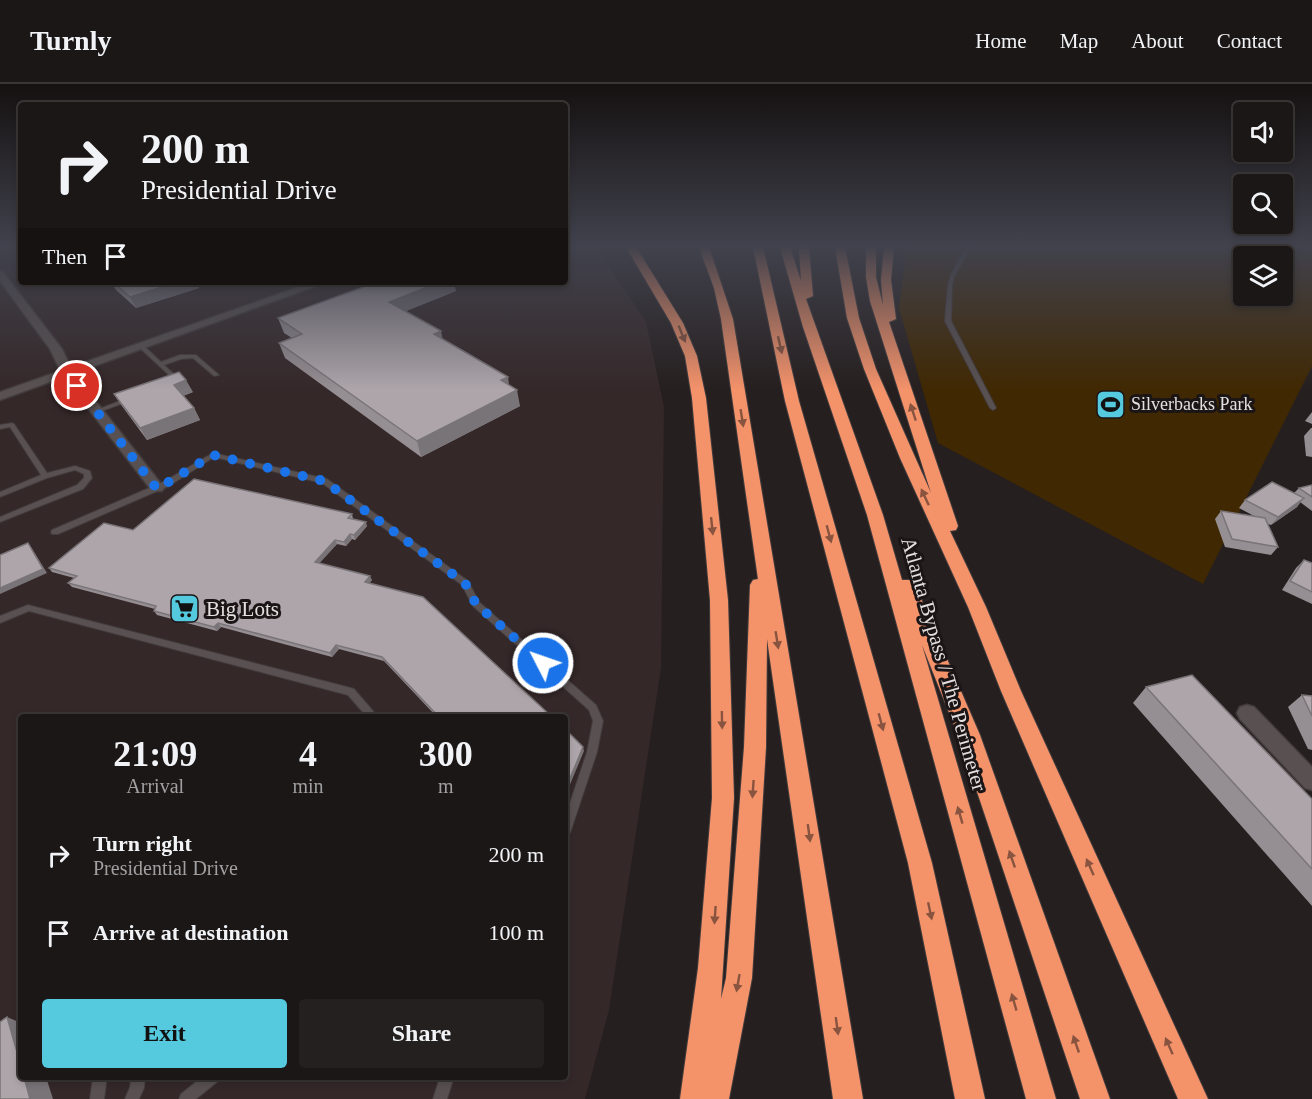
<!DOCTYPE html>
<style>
body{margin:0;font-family:"Times New Roman",serif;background:#252020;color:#f1f3f6;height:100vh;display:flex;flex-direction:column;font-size:22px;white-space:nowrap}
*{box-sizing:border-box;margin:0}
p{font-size:20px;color:#a09fa1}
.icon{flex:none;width:33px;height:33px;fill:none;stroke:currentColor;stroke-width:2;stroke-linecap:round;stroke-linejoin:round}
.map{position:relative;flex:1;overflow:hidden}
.panel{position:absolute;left:18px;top:630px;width:550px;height:366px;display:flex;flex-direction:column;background:#1c1717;border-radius:6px;box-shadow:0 3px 9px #0003,0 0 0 2px #3a3636}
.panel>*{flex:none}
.hud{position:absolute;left:18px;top:18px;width:550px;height:183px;border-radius:6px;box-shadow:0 3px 9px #0003,0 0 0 2px #3a3636;background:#1c1717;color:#f1f3f6;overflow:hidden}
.fabs{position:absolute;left:1233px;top:18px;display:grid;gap:12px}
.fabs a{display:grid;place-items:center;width:60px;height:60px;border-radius:6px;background:#1c1717;box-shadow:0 3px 9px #0003,0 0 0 2px #3a3636;font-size:30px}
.pin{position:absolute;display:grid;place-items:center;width:51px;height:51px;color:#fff;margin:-26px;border:3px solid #fff;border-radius:50%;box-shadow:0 2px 6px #0007}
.me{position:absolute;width:66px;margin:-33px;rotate:311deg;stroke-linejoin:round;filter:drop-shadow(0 0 4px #0008)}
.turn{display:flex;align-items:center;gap:21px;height:126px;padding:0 24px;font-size:27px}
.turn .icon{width:78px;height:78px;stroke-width:2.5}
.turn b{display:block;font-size:42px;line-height:51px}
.then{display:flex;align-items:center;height:57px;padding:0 24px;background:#0003;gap:12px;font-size:22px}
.eta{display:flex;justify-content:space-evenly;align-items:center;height:102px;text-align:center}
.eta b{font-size:36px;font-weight:700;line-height:42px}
.cta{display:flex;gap:12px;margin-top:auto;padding:12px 24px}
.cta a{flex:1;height:69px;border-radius:6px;background:#55cadf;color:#111;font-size:24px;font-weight:700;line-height:69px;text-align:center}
.cta a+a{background:#252020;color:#f1f3f6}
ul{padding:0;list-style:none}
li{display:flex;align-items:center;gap:18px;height:78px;padding:0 24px}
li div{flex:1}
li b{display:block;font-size:22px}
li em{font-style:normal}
header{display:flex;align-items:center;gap:36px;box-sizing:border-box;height:84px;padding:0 30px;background:#1c1717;border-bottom:2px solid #3a3636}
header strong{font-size:28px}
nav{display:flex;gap:33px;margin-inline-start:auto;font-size:21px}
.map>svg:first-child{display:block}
</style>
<header>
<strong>Turnly</strong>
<nav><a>Home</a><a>Map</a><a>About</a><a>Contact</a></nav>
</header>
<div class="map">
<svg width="1312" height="1015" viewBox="0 0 1312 1015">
<rect width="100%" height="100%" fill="#261f1f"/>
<!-- built -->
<path fill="#352829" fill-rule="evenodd" d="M0 163H21V198H566V163H596L646 238 664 323 661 584 609 926 585 1015H0ZM21 633H566V993H21Z"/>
<!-- green -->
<path fill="#402802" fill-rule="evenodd" d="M907 163H1312V282L1203 500 938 359 899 224ZM1244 172H1282V212H1244Z"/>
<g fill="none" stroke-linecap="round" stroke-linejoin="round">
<defs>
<g id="service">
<polygon points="966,163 971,163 955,191 952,201 951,237 996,324 993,326 990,324 945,237 948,201 951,191"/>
<polygon points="140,262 144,262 161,278 180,271 196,271 219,291 214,292 193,274 181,275 164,281 176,292 172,300 168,300 167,299 170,292 140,264"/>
<polygon points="130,313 133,315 132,316 99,328 95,328 94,327"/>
<polygon points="12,339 14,340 47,389 75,382 90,387 92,394 83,405 0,438 0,433 77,401 84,394 84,390 75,386 47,394 0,413 0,408 41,391 10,343 0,345 0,341"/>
<polygon points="213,369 327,395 468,497 479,518 596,621 603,637 597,668 570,749 566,750 566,731 587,668 593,637 589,626 473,522 462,501 322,399 214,373 169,402 58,450 52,450 51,448 52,446 163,398"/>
<polygon points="28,521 351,604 354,605 378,633 367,633 348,611 29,527 0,539 0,532"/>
<polygon points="93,993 107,993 104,1015 90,1015"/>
<polygon points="131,993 145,993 144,1004 139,1015 125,1015 130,1003"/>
<polygon points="202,993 219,993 217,998 196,1015 179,1015 181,1010"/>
<polygon points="440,993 454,993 447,1015 433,1015"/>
</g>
<g id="minor">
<polygon points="0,187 3,188 62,265 73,288 162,401 164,404 162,407 152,407 63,292 50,265 0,197"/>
<polygon points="1247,621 1254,623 1312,683 1312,706 1305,704 1240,635 1237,629 1240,623"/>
</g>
<polygon id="tertiary" points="313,198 327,198 0,316 0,308"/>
<g id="motorway">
<polygon points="626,163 636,163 683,239 697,272 706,314 728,516 734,714 721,915 726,894 744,663 750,501 753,496 758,495 721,235 714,204 699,163 709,163 733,235 863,1015 833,1015 767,555 766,663 752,894 729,1015 680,1015 698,884 712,714 710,516 692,314 685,272 671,239"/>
<polygon points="753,163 763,163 799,317 932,779 985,1015 955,1015 908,779 785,317"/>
<polygon points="780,163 790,163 801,197 799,163 809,163 813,212 806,215 883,431 902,496 912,496 915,501 980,651 1110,1015 1080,1015 958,651 922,561 1056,1015 1026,1015 867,431 803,243"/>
<polygon points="835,163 845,163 859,234 876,285 931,409 870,217 866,193 866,163 876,163 876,193 883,221 881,196 884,163 894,163 891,196 896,235 889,238 958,442 956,446 950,447 986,523 1021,607 1208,1015 1178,1015 1001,607 968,523 900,374 864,285 847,234"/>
</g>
</defs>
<!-- service casing -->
<use href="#service" stroke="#423c3d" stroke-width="2"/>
<!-- minor casing -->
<use href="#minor" stroke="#423c3d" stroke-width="3"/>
<!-- tertiary casing -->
<use href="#tertiary" stroke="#423c3d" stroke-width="3"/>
<!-- motorway casing -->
<use href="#motorway" stroke="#423c3d" stroke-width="2"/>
<!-- service -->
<use href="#service" fill="#595151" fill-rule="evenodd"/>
<!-- minor -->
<use href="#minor" fill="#595151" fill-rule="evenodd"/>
<!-- tertiary -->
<use href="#tertiary" fill="#595151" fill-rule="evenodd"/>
<!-- motorway -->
<use href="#motorway" fill="#f4926a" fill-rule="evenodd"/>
</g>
<!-- wall -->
<g fill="#958e92">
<polygon points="111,198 197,198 199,204 136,224 116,206"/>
<polygon points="456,207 406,227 443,256 509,301 520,322 421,373 285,274 279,259 292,254 284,249 278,234"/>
<polygon points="193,308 183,312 194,324 200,336 147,356 122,322 114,310"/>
<polygon points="1312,328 1312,340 1305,337"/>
<polygon points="1311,344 1312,344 1312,373 1306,372 1304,352"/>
<polygon points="1312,401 1312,427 1300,418 1297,423 1271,441 1268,440 1278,463 1271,471 1225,463 1215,435 1221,427 1254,432 1239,424 1245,416 1294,409 1299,404"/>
<polygon points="352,430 353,435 367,442 355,456 352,455 346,462 337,460 319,479 372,496 369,499 552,633 437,633 384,577 339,565 332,573 221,543 217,547 157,531 154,527 155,525 72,503 68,499 74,494 52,488 49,484 133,446"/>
<polygon points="1304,476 1312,479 1312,520 1282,506 1296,484"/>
<polygon points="1146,603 1312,715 1312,822 1133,619"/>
<polygon points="1302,611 1312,612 1312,666 1308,665 1288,623"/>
</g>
<!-- shaded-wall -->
<g fill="#797477">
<polygon points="178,198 197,198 199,204 136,224 130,213"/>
<polygon points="440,198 454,198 456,207 393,232 389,218"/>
<polygon points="441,247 444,262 434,250"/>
<polygon points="508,293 510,309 501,296"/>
<polygon points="186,296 193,308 180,313 174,301"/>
<polygon points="517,306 520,322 421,373 417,357"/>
<polygon points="194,324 200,336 147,356 140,344"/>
<polygon points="1304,414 1297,423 1271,441 1278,433"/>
<polygon points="366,438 367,442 355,456 354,451"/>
<polygon points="350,450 352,455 346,462 344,458"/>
<polygon points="335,456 337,460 317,482 315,478"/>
<polygon points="28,459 31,463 47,489 0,510 0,504"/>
<polygon points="370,492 372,496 367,502 365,498"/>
<polygon points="218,539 221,543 217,547 214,543"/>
<polygon points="336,561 339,565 332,573 330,569"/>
<polygon points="583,663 584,667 566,710 566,704"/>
<polygon points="7,933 21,939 21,982"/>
<polygon points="24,993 46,993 53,1015 30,1015"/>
</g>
<!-- building -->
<g fill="#ada5aa" stroke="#797477" stroke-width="1.5">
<polygon points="113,198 178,198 130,213"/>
<polygon points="377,198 440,198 389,218 441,247 434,250 508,293 501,296 517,306 417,357 279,259 302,250 278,234"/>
<polygon points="179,288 186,296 174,301 194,324 140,344 114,310"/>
<polygon points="194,395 352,430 348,434 366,438 354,451 350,450 344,458 335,456 315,478 370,492 365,498 423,513 552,633 439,633 382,573 336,561 330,569 218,539 214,543 154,527 156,522 68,499 77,492 49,484 104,439 133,446"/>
<polygon points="1272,398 1304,414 1278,433 1245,416"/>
<polygon points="1312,401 1312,413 1299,404"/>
<polygon points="1221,427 1265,434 1278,463 1232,455"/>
<polygon points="28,459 43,485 0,504 0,471"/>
<polygon points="1304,476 1312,479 1312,508 1290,497"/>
<polygon points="1192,591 1312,715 1312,785 1146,603"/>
<polygon points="1302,611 1312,612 1312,632"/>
<polygon points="566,646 583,663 566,704"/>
<polygon points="7,933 21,982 21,993 24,993 30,1015 0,1015 0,938"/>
</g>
<!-- one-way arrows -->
<defs><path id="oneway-solid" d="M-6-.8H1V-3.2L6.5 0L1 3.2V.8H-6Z" transform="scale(1.5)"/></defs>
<g fill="#885440">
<use href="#oneway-solid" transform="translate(682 250) rotate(68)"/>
<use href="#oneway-solid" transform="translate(780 261) rotate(77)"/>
<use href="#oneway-solid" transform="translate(913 328) rotate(-108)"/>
<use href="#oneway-solid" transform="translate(742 334) rotate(81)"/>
<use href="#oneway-solid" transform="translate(925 413) rotate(-115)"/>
<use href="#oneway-solid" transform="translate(712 442) rotate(84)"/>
<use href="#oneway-solid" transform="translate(829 450) rotate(75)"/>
<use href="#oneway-solid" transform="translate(777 556) rotate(81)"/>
<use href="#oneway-solid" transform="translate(722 636) rotate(89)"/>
<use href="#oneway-solid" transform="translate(881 638) rotate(75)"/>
<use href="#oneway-solid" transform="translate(753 705) rotate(94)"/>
<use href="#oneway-solid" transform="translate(960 731) rotate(-106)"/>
<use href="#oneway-solid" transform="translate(809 749) rotate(82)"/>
<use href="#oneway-solid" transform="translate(1012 775) rotate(-109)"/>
<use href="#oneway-solid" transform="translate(1090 783) rotate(-114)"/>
<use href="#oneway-solid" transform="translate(930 827) rotate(78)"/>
<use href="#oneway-solid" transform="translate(715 831) rotate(94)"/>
<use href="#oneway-solid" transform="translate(738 899) rotate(100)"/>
<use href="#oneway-solid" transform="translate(1014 918) rotate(-106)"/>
<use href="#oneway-solid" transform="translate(837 942) rotate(82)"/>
<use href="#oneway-solid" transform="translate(1076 960) rotate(-109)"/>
<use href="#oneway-solid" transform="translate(1169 962) rotate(-114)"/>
</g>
<!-- sky -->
<linearGradient id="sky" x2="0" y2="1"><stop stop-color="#151111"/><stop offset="0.53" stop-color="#41424d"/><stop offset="1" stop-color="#41424d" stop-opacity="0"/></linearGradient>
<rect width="1312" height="306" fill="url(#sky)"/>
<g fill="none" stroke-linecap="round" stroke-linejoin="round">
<!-- route -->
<polyline stroke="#1a73e8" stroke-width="10" stroke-dasharray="0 18" points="77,302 157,405 213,371 324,397 465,499 476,520 543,579"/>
</g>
<!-- icons -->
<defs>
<symbol id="stadium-square" viewBox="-11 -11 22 22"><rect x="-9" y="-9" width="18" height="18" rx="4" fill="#55cadf" stroke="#1c1516"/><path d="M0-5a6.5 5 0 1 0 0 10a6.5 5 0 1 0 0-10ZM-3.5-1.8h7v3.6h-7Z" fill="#111"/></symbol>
<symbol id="supermarket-square" viewBox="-11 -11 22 22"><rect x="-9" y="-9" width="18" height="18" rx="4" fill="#55cadf" stroke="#1c1516"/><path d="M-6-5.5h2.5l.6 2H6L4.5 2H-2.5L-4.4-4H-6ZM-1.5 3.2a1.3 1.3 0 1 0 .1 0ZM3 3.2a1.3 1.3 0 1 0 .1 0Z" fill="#111"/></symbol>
</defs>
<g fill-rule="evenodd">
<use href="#stadium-square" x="1094" y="304" width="33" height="33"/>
<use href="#supermarket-square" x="168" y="508" width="33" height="33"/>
</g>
<g text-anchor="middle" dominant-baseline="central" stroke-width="6" stroke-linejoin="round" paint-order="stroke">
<!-- far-poi labels -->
<g font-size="18" fill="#e4dfe0" stroke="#1c1516" text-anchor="start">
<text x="1131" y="320">Silverbacks Park</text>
</g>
<!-- poi labels -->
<g font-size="21" fill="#e4dfe0" stroke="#1c1516" text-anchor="start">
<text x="206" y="525">Big Lots</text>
</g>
<!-- street labels -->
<g font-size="21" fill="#e4dfe0" stroke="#1c1516">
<text transform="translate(944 580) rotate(74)">Atlanta Bypass / The Perimeter</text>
</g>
</g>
</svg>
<div class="fabs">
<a><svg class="icon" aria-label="sound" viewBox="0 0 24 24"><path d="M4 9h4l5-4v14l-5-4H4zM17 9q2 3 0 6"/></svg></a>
<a><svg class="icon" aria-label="search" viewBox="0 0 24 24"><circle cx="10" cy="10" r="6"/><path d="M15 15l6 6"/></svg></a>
<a><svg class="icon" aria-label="layers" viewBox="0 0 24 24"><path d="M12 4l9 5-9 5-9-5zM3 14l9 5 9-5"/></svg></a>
</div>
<div class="pin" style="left:77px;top:302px;background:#d93025"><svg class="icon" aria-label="arrive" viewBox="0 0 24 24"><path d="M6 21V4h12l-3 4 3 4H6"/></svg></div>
<svg class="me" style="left:543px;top:579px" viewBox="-20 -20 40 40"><circle r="17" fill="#1a73e8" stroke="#fff" stroke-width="3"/><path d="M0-11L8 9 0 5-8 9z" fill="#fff"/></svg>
<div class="hud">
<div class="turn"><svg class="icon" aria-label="right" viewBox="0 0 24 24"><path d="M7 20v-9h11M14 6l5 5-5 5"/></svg><div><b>200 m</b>Presidential Drive</div></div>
<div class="then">Then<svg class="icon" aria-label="arrive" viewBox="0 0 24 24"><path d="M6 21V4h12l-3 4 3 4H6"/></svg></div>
</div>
<section class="panel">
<div class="eta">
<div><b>21:09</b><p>Arrival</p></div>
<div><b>4</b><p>min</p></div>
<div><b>300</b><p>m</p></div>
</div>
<ul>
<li><svg class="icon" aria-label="right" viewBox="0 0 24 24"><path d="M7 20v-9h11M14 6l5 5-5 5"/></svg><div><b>Turn right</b><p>Presidential Drive</p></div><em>200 m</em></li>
<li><svg class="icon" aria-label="arrive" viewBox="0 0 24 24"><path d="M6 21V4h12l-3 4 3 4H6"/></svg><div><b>Arrive at destination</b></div><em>100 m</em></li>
</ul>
<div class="cta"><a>Exit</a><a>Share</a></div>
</section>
</div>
